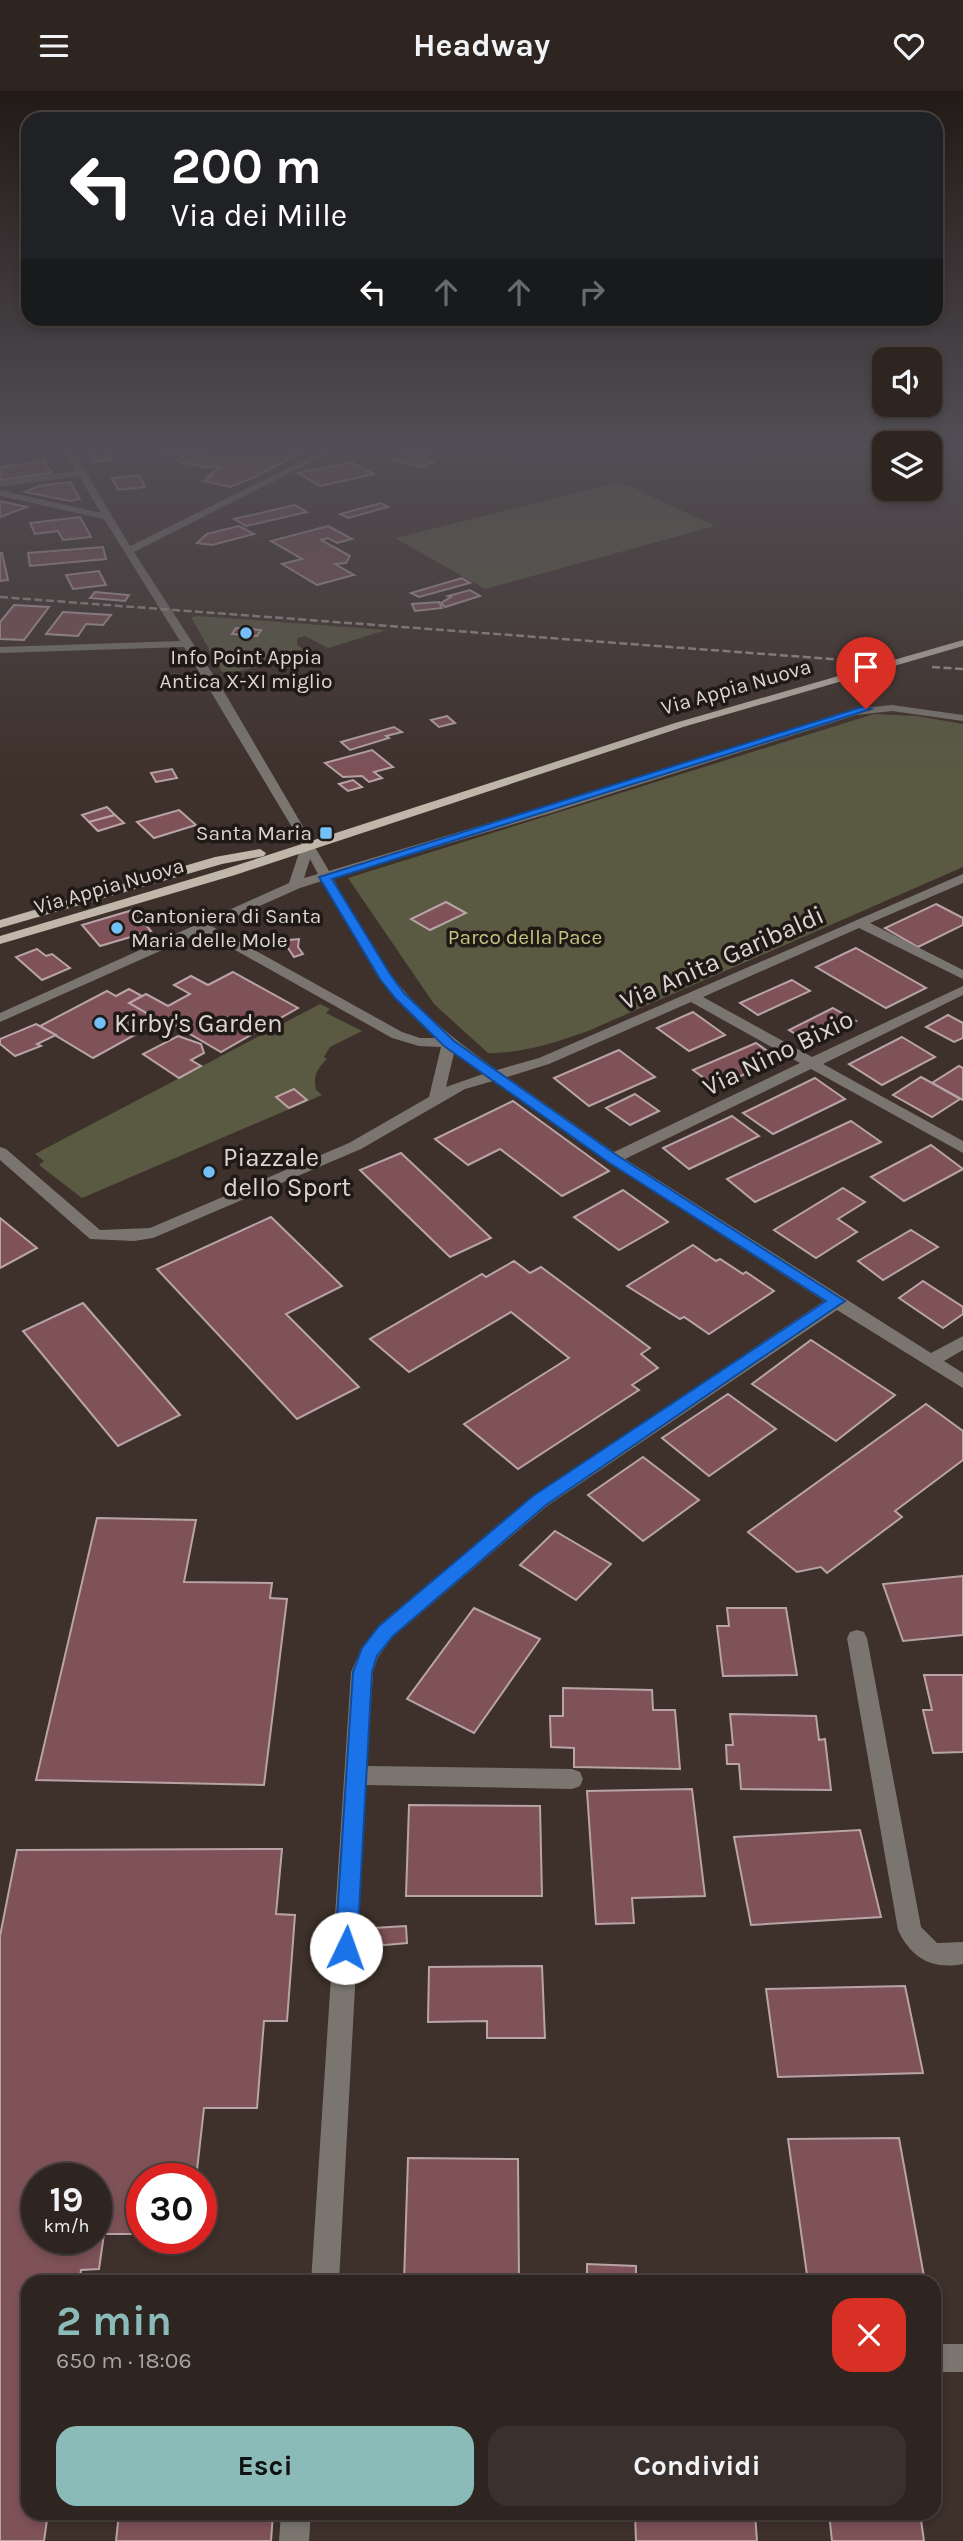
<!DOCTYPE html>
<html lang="it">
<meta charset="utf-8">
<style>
body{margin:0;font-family:Karla,sans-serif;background:#3a302d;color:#f1f3f6;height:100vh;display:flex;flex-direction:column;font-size:26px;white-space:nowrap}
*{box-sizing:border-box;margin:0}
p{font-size:23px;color:#a7a4a5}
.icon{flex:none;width:38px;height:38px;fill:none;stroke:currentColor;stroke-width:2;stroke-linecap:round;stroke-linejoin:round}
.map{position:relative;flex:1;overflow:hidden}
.drawer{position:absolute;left:21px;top:2184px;width:920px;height:245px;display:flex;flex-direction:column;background:#2e2420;border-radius:21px;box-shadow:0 4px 10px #0003,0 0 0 2px #49413e}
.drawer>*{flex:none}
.guide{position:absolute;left:21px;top:21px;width:922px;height:214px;border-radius:21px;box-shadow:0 4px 10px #0003,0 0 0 2px #49413e;background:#202124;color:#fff;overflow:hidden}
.buttons{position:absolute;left:872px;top:256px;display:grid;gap:14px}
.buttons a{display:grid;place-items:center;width:70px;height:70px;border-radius:14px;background:#2e2420;box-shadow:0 4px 10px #0003,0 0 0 2px #49413e;font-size:35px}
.speed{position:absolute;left:21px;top:2072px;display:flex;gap:14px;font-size:35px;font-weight:700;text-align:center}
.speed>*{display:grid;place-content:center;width:91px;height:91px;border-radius:50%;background:#2e2420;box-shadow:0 4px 10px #0003,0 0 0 2px #49413e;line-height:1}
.speed small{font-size:18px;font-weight:400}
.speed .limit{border:10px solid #d22;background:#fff;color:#111}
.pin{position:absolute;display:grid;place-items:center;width:60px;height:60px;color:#fff;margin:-72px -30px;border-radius:50% 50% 50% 0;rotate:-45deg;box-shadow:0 0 7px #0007}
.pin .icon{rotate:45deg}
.me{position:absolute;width:77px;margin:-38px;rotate:3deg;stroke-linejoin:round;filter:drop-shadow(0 0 5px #0008)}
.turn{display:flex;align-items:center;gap:24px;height:147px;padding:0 35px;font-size:32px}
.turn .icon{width:91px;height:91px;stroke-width:2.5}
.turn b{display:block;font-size:49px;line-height:60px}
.lanes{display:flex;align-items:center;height:66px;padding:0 35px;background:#0003;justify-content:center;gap:35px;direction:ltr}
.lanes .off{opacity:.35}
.round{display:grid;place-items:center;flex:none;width:74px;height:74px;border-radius:21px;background:#3a302d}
.summary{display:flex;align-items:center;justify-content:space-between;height:119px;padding:0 35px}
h1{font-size:42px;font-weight:700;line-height:52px;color:#8bbbb9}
.action{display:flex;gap:14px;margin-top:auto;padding:14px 35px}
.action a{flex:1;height:80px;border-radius:21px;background:#8bbbb9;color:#111;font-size:28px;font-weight:700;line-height:80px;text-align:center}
.action a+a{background:#3a302d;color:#f1f3f6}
header{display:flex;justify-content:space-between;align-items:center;height:91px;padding:0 35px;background:#2e2420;font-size:32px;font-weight:700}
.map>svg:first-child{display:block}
</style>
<header><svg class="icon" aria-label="menu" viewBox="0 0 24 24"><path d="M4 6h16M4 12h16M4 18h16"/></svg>Headway<svg class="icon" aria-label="heart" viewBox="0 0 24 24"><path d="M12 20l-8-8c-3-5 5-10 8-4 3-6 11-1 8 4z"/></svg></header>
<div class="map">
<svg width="963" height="2450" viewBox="0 0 963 2450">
<rect width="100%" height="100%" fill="#3e302a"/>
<!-- green -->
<g fill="#5a5a42">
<polygon points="620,391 715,435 485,498 395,447"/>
<polygon points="199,525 386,539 328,557 305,545 297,547 297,554 310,563 241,580 222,581 191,526"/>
<path d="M874 623 917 625 963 633V776L588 940C554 952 524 962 488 962L434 913 348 787Z"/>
<path d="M320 913 330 918 326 922 362 940 330 956 324 966 327 968C317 978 313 984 316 999L322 1004 82 1107 39 1074 44 1070 35 1063Z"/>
</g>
<!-- building -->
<g fill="#7e5257" stroke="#b8a4a6" stroke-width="2" fill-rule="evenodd">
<polygon points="84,353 102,353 113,369 95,371"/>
<polygon points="209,353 304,353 312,355 257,385 230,396 203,390 212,386 208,385 220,376 203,376 176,370"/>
<polygon points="413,353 464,353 451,360 438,358 421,367 435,370 424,376 392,369 419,354"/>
<polygon points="176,355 181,364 166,365 162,356"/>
<polygon points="44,370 52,382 0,389 0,376"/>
<polygon points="351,371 374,383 320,395 298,382"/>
<polygon points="139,384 145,396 118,399 112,387"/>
<polygon points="70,391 80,408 70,410 25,401 39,395"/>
<polygon points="0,410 27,416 0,426"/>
<polygon points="381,412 388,416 348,427 340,423"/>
<polygon points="295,414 307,421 246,435 234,428"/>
<polygon points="80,426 91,446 63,449 58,440 35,443 30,432"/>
<polygon points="239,435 254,443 212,454 197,452 207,443"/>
<polygon points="328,435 352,448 337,452 328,447 321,449 350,465 346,472 335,473 354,484 317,494 282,473 302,468 271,450"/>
<polygon points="103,456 106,468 30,475 28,462"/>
<polygon points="0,462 2,462 8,489 0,490"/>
<polygon points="99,480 106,494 73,498 66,484"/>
<polygon points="462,487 470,492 419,506 411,502"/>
<polygon points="470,499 480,505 445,516 441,512 451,506 448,505"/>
<polygon points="95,501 129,504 125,510 90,507"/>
<polygon points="439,511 442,517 415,520 412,513"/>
<polygon points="14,514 49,516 24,549 0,548 0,531"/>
<polygon points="63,521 111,524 103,534 86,533 78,545 46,543"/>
<polygon points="236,537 261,539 257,545 232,543"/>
<polygon points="447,625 455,632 439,636 431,629"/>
<polygon points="394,636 402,641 386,645 389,647 350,659 341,651"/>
<polygon points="372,659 393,676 374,681 382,687 369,691 362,685 343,686 325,672"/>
<polygon points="172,678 177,687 156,691 151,682"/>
<polygon points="353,689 362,696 348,700 339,693"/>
<polygon points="107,716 115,724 89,731 82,724"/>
<polygon points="179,719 196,734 154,747 137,731"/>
<polygon points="115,724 124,732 98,740 89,731"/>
<polygon points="446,811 466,822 430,839 411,828"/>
<polygon points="936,813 963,827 963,834 918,856 885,837"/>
<polygon points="133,819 151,840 100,855 82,834"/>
<polygon points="299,848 298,856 303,863 294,866 288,857 289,849"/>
<polygon points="856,857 926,897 886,917 816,876"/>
<polygon points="37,858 46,865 52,863 70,877 42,889 16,866"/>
<polygon points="233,881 298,917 221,961 164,928 160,930 129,912 146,903 168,915 190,903 174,894 191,885 208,894"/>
<polygon points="792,889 810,900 758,924 740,912"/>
<polygon points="129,898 142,905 129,912 160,930 93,967 40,935 107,900 116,905"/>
<polygon points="833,917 856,930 812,953 789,939"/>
<polygon points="693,921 725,944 689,960 657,937"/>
<polygon points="948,924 963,932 963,947 954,951 926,936"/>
<polygon points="36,933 56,944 37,953 41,955 15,965 0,953 0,948"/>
<polygon points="178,945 201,953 204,962 191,969 201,975 179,987 143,963"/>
<polygon points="902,946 935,966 882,994 849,973"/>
<polygon points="756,952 779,968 716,996 693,979"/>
<polygon points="619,959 655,986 589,1015 554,987"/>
<polygon points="959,975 963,977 963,1009 932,992"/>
<polygon points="921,986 932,992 960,1008 932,1026 893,1004"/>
<polygon points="815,987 845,1008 773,1043 743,1022"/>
<polygon points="294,998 307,1009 289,1017 276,1006"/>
<polygon points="635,1003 659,1020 630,1034 606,1017"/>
<polygon points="513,1010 609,1080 562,1105 500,1058 468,1074 435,1048"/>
<polygon points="732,1025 759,1045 689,1078 663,1057"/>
<polygon points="851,1030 881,1051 755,1111 727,1088"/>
<polygon points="931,1054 963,1078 904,1110 871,1086"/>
<polygon points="401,1062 491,1147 450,1166 360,1079"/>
<polygon points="843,1097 865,1111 838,1128 857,1141 816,1167 774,1139"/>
<polygon points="623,1099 668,1131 619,1159 574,1126"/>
<polygon points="271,1126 342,1195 286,1223 359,1296 297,1328 157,1178"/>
<polygon points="0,1127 37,1157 0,1177"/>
<polygon points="911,1139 938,1156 883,1189 858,1170"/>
<polygon points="693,1154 716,1170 720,1168 743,1183 746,1181 774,1200 709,1243 684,1226 680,1228 627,1195"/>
<polygon points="514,1170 530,1182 541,1176 650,1257 641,1263 658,1277 632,1294 639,1299 518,1378 464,1333 569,1267 511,1221 409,1281 370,1248 482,1183 486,1186"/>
<polygon points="923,1190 963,1216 963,1223 943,1237 899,1207"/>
<polygon points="83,1212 180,1324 118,1355 23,1240"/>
<polygon points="811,1249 895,1304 836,1350 752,1293"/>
<polygon points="728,1303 776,1338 709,1385 662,1347"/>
<polygon points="926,1313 963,1340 963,1369 895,1420 902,1426 827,1482 821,1476 797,1481 748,1441"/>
<polygon points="643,1366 699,1409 643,1450 588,1404"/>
<polygon points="97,1427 196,1429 184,1491 272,1492 270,1507 287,1508 264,1694 36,1689"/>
<polygon points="555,1440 611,1473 576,1509 520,1474"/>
<polygon points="963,1485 963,1544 903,1550 883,1493"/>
<polygon points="474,1517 540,1548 474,1642 407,1608"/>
<polygon points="727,1517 786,1517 797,1584 723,1585 717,1535 729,1535"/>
<polygon points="924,1584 963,1584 963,1661 933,1662 923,1619 932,1619"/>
<polygon points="563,1597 652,1599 653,1619 675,1619 680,1678 574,1676 574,1657 551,1656 550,1625 563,1625"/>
<polygon points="730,1623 816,1625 819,1649 825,1648 831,1699 741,1698 739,1673 727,1673 726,1654 733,1654"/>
<polygon points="692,1698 705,1805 632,1807 634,1832 596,1833 587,1700"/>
<polygon points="409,1714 540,1715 542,1805 406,1805"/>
<polygon points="860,1739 881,1826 751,1834 734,1746"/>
<path d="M282 1758 276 1823 295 1824 287 1930H264L257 2017H204L196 2088H142V2143H104L99 2178 81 2179 79 2191H28V2422H48L44 2450H0V1845L17 1759ZM37 2088H96V2147H37Z"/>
<polygon points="406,1835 407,1852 374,1855 373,1837"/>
<polygon points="542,1875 545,1947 487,1947 487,1930 428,1931 429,1876"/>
<polygon points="905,1895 923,1982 778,1986 766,1898"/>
<polygon points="899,2047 925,2191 808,2191 788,2048"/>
<polygon points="408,2067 518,2068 519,2191 404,2191"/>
<polygon points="587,2173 636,2175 636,2191 587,2191"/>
<polygon points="119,2422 273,2422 271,2450 116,2450"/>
<polygon points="635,2422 755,2422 757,2450 636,2450"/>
<polygon points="829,2422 920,2422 924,2450 832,2450"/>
</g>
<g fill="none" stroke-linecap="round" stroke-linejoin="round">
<!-- minor -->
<g fill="#7a766f" fill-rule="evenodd">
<path d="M61 353H69L130 455 337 353H347L134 461 223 599 329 780 546 715 855 618 892 614 963 624V630L892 620 856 624 554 721 333 787C351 820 369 856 392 885 421 923 459 952 497 979L539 967 963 783V792L870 832 963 879V888L859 837 703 906 812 966 963 895V904L823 973 963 1050V1062L811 978 625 1068 931 1262 963 1245V1259L944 1270 963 1282V1297L837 1219 547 1415 393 1546 378 1566 373 1581 367 1675 572 1678 580 1681 583 1688 580 1695 572 1698 366 1694 339 2191H311L351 1581 362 1556 379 1534 533 1405 824 1210 607 1071 493 990 465 998 361 1058 153 1147 134 1150 90 1148 0 1069V1056L6 1058 100 1139 150 1137 349 1052 429 1006 441 956 419 955 392 947 203 841 0 931V922L289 792 302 753 184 556 0 562V556L180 550 104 428 0 405V399L101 422 79 385 0 396V390L76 380ZM310 768 318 783 304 787ZM322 790 379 888 436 947H420L402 941 213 836 300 797ZM691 911 800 972 614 1061 507 986 549 973ZM454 962 483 983 446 996Z"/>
<path d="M857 1539 864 1541 867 1547 921 1836 937 1852 963 1851V1873C932 1879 911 1867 898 1839L847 1547 850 1541Z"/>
<rect x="934" y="2253" width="29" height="28"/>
<polygon points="281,2422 311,2422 309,2450 279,2450"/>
</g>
<!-- major -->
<g fill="#c0b7aa" fill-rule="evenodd">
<polygon points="963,549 963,555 683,636 235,784 0,853 0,845 225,778 675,632"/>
<polygon points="260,758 266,762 264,765 222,773 0,837 0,829 215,766"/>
</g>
<!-- rail -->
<g stroke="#a09590" stroke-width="2.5" stroke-dasharray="8 3.5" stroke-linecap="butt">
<polyline points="0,506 872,571"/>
<polyline points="932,576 963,578"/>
</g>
</g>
<!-- sky -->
<linearGradient id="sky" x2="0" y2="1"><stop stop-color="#221a17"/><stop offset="0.51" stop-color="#524e55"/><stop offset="1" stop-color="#524e55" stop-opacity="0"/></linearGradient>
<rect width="963" height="696" fill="url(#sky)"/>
<!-- route -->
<polygon fill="#1a73e8" stroke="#114b97" stroke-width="2" points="862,616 871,618 332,788 390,883 404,902 454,950 618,1065 845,1210 546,1414 393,1545 377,1565 372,1581 357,1857 353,1864 346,1867 338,1864 335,1857 353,1581 362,1557 379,1535 533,1405 826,1210 608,1071 444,955 395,907 380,888 319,786"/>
<!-- markers -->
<g fill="#74c0f6" stroke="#201a17" stroke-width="2.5">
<circle cx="246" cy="542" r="7"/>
<rect x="319" y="735" width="14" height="14" rx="3.5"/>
<circle cx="117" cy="837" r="7"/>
<circle cx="100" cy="932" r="7"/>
<circle cx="209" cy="1081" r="7"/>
</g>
<g text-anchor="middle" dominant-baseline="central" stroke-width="7" stroke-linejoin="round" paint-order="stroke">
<!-- far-poi labels -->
<g font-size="21" fill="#ddd4d0" stroke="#201a17">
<text x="246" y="566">Info Point Appia<tspan x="246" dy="24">Antica X-XI miglio</tspan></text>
<text x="312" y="742" text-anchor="end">Santa Maria</text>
<text x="131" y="825" text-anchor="start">Cantoniera di Santa<tspan x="131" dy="24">Maria delle Mole</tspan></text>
</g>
<!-- far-street labels -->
<g font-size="21" fill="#ddd4d0" stroke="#201a17">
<text transform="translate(736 596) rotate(-16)">Via Appia Nuova</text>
<text transform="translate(109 795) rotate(-16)">Via Appia Nuova</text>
</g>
<!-- far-park labels -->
<g font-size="21" fill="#c2c47f" stroke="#201a17">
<text x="525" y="846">Parco della Pace</text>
</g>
<!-- street labels -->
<g font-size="26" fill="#ddd4d0" stroke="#201a17">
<text transform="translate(722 867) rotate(-24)">Via Anita Garibaldi</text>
<text transform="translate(778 962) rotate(-26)">Via Nino Bixio</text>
</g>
<!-- poi labels -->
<g font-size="26" fill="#ddd4d0" stroke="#201a17" text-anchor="start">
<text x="114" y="932">Kirby's Garden</text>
<text x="223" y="1066">Piazzale<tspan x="223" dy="30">dello Sport</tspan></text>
</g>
</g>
</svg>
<div class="buttons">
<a><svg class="icon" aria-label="sound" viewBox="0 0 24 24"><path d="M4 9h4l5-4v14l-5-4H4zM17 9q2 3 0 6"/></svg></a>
<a><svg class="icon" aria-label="layers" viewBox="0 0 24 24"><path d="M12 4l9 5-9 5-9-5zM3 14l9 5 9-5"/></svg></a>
</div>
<div class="speed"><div>19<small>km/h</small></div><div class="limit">30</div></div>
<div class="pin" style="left:866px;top:618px;background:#d93025"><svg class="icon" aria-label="arrive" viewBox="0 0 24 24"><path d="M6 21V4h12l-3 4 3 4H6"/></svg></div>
<svg class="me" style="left:346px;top:1857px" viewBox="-20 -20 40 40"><circle r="19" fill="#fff"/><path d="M0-13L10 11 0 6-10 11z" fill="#1a73e8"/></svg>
<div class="guide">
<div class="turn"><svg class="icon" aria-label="left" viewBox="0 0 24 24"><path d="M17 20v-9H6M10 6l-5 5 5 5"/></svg><div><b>200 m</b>Via dei Mille</div></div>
<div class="lanes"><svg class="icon" aria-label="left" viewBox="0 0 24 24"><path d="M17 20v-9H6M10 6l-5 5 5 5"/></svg><svg class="icon off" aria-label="ahead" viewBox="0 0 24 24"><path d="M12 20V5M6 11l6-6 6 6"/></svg><svg class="icon off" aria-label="ahead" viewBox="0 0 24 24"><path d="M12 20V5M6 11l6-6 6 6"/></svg><svg class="icon off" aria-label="right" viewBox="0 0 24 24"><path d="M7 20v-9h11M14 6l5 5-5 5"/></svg></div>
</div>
<section class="drawer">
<div class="summary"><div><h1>2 min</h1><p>650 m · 18:06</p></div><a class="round" style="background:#d93025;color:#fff"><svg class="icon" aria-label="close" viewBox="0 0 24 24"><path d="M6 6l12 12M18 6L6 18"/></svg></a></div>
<div class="action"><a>Esci</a><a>Condividi</a></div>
</section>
</div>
